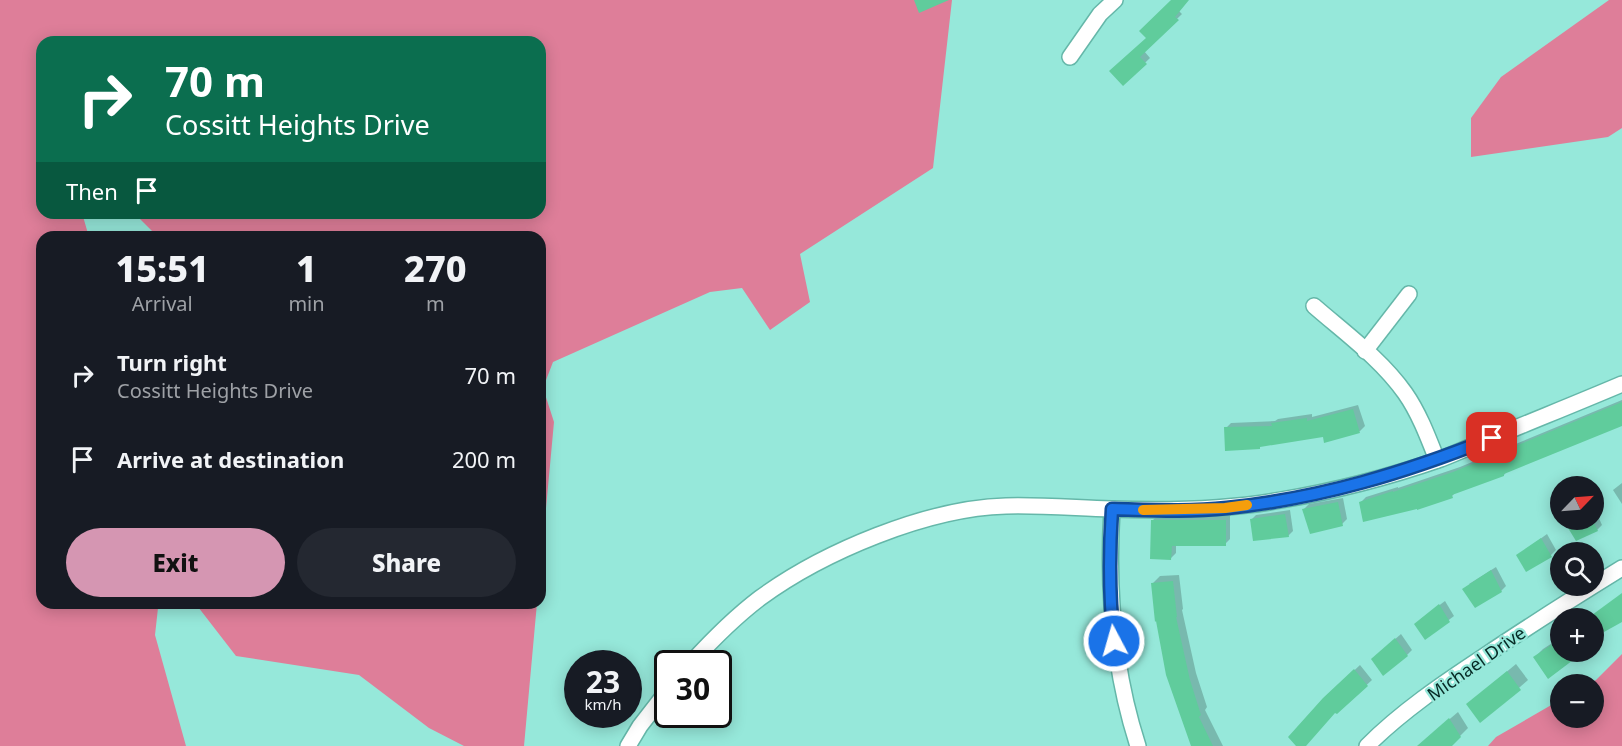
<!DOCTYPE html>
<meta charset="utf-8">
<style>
body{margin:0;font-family:"Noto Sans",sans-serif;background:#242831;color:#f1f3f6;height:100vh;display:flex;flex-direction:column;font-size:22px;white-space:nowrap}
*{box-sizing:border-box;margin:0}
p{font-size:20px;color:#9ea1a6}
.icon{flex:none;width:33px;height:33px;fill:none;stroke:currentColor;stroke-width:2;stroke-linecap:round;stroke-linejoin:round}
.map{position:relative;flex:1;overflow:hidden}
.details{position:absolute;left:36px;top:231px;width:510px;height:378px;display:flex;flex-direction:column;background:#171b24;border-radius:18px;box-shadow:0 3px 15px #0003}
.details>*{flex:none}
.hud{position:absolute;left:36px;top:36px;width:510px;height:183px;border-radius:18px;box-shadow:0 3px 15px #0003;background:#0b6e4f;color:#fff;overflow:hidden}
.needle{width:39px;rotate:65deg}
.controls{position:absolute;left:1550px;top:476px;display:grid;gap:12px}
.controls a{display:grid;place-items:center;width:54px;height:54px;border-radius:50%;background:#171b24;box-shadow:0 3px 15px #0003;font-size:30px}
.speed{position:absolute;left:564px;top:650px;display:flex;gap:12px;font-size:30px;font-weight:700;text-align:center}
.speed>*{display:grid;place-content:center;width:78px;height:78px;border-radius:50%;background:#171b24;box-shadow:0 3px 15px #0003;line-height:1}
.speed small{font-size:15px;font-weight:400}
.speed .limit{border:3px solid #111;border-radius:9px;background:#fff;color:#111}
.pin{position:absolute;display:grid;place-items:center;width:51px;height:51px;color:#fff;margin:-26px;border-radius:12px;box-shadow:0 3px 9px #0006}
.me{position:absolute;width:66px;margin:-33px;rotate:354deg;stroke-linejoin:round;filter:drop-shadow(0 0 4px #0008)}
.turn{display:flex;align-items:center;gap:21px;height:126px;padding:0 30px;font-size:27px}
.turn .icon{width:78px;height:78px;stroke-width:2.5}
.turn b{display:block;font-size:42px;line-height:51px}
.then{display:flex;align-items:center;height:57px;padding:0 30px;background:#0003;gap:12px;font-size:22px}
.eta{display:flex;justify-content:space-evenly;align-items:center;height:102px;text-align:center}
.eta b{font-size:36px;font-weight:800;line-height:42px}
.cta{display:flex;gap:12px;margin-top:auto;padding:12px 30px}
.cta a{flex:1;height:69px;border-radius:36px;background:#d596b2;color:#111;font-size:24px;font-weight:800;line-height:69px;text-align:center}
.cta a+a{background:#242831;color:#f1f3f6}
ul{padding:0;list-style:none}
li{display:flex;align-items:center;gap:18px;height:84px;padding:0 30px}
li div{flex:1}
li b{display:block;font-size:22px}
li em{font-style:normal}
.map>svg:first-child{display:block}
</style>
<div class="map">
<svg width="1622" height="746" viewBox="0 0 1622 746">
<rect width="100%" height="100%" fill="#96e8da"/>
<!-- forest -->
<g fill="#de7e99">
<polygon points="0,0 952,0 933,168 800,254 810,302 770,330 742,288 710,292 553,362 543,388 554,422 540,573 540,237 158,237 134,213 540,213 540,42 42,42 42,213 82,213 89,237 42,237 42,603 162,603 158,608 155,635 186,746 0,746"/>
<polygon points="1609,0 1622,0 1622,128 1608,137 1471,157 1471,118 1501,77"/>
<polygon points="195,603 537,603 524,746 464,746 429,728 359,675 236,656"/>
<polygon points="1622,654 1622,746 1488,746 1496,737 1560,700 1560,717 1593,717 1593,684 1588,684 1596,680"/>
</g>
<!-- shadow -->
<g fill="#0003">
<polygon points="1173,0 1188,0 1179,11 1182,14 1144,51 1150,58 1123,84 1148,38"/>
<polygon points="1622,400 1622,424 1507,471 1504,475 1456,492 1452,496 1361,502 1366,497 1398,487 1398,488 1460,467"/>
<polygon points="1358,405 1365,426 1360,431 1325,441 1324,435 1226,428 1231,423 1275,421 1278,419 1312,414 1312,417"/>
<polygon points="1622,483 1622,504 1613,490"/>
<polygon points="1343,498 1347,519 1342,524 1304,509 1309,504"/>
<polygon points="1593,505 1602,525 1597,530 1571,519 1593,519"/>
<polygon points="1290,510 1293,531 1288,536 1251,520 1256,515"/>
<polygon points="1230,515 1230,539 1225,544 1176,544 1176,553 1171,558 1152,521 1157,516"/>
<polygon points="1547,534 1556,550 1551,555 1527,570 1517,556"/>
<polygon points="1496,567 1506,586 1501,591 1469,584"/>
<polygon points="1179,575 1183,609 1182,610 1196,673 1207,707 1205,710 1223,746 1192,746 1153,583 1160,576"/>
<polygon points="1445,601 1454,616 1425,638 1421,619"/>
<polygon points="1401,634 1412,650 1407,655 1378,654"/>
<polygon points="1560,638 1560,651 1582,651 1535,657 1543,649"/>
<polygon points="1516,664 1528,680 1481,721 1468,704"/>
<polygon points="1360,665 1372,680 1337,712 1336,711 1304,746 1298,746 1324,699"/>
<polygon points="1458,712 1468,728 1450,746 1418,746"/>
</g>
<!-- building -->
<g fill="#60cc9c">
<polygon points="914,0 949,0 919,13"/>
<polygon points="1171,0 1189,0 1175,17 1179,20 1140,57 1147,64 1123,86 1109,71 1146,38 1139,31"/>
<polygon points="1622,402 1622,426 1504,474 1504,476 1452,495 1453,498 1417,510 1417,509 1363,522 1359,502 1393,491 1393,492 1453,472"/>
<polygon points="1353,409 1360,433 1324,443 1323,437 1260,447 1260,449 1225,451 1224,427 1272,426 1271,423 1307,418 1307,421"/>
<polygon points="1338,502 1343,526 1310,534 1302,509"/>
<polygon points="1285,514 1289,537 1253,541 1250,519"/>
<polygon points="1571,519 1592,519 1598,531 1576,541 1565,523"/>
<polygon points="1151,520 1226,520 1226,546 1172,546 1171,560 1150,559"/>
<polygon points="1541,538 1552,557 1526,572 1516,555"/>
<polygon points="1491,570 1502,592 1475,608 1462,589"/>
<polygon points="1173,581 1177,617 1176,617 1190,680 1201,715 1199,717 1213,746 1191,746 1166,675 1156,621 1155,622 1151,583"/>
<polygon points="1622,593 1622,622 1604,632 1592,615"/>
<polygon points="1439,604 1450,622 1425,640 1414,624"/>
<polygon points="1395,638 1408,656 1383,676 1371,659"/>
<polygon points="1560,639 1560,651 1585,651 1548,679 1533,657"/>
<polygon points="1354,669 1368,686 1337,714 1335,713 1306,746 1296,746 1288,737 1323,698"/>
<polygon points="1507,671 1521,690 1480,723 1466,704"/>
<polygon points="1449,718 1461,737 1452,746 1417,746"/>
</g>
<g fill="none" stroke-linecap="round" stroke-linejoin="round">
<defs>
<g id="minor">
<polyline points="1070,57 1100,14 1115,0"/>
<path d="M1314 306C1345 333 1381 359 1405 393 1419 413 1428 437 1437 460"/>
<polyline points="1365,351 1409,294"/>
<path d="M1112 509C1107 590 1113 669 1138 746"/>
<path d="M691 663C712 640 735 617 760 598 823 552 927 508 1006 506 1041 505 1076 508 1111 509 1168 511 1225 510 1281 500 1336 491 1389 477 1441 459 1461 451 1481 442 1501 434 1542 417 1582 401 1622 384"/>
<polyline points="628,746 640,726 668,690"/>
<path d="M1367 746C1401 712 1442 684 1483 657 1529 626 1575 597 1622 568"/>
</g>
</defs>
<!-- minor casing -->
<use href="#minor" stroke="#65b7a9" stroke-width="18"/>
<!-- minor -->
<use href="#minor" stroke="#fff" stroke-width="15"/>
</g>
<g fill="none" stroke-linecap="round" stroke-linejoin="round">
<defs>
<path id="route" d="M1114 641C1109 597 1109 554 1112 509 1150 510 1189 512 1227 508 1322 498 1404 473 1492 438"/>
</defs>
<!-- route casing -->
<use href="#route" stroke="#114b97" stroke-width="15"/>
<!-- route -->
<use href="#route" stroke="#1a73e8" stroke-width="10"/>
<!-- slow -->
<polyline stroke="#f59e0b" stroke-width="10" points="1143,510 1225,508 1247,505"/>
</g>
<g text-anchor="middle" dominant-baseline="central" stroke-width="4.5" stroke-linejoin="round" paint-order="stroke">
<!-- street labels -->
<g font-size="18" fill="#062a25" stroke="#96e8da">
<text transform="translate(1476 663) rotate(-35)">Michael Drive</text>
</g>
</g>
</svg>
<div class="controls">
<a><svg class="needle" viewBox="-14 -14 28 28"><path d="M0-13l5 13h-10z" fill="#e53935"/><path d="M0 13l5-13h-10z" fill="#9ea1a6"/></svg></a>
<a><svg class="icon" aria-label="search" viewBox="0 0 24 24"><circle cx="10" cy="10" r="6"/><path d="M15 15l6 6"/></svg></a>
<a>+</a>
<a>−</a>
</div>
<div class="speed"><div>23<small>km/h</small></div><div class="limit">30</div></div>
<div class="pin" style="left:1492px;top:438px;background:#d93025"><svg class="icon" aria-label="arrive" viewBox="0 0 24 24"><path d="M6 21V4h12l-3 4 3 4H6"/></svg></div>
<svg class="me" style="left:1114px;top:641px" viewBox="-20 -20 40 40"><circle r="17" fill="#1a73e8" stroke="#fff" stroke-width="3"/><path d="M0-11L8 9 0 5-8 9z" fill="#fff"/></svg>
<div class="hud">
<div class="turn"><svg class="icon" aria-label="right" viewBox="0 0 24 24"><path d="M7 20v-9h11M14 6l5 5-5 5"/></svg><div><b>70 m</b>Cossitt Heights Drive</div></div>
<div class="then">Then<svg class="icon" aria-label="arrive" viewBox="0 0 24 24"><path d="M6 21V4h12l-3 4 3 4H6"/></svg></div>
</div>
<section class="details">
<div class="eta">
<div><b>15:51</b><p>Arrival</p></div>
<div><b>1</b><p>min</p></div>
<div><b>270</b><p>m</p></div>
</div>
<ul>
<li><svg class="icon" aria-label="right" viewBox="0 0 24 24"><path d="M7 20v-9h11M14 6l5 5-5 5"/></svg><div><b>Turn right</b><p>Cossitt Heights Drive</p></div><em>70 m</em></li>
<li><svg class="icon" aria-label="arrive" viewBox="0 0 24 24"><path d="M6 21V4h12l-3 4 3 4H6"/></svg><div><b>Arrive at destination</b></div><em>200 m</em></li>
</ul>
<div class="cta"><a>Exit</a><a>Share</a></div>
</section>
</div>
